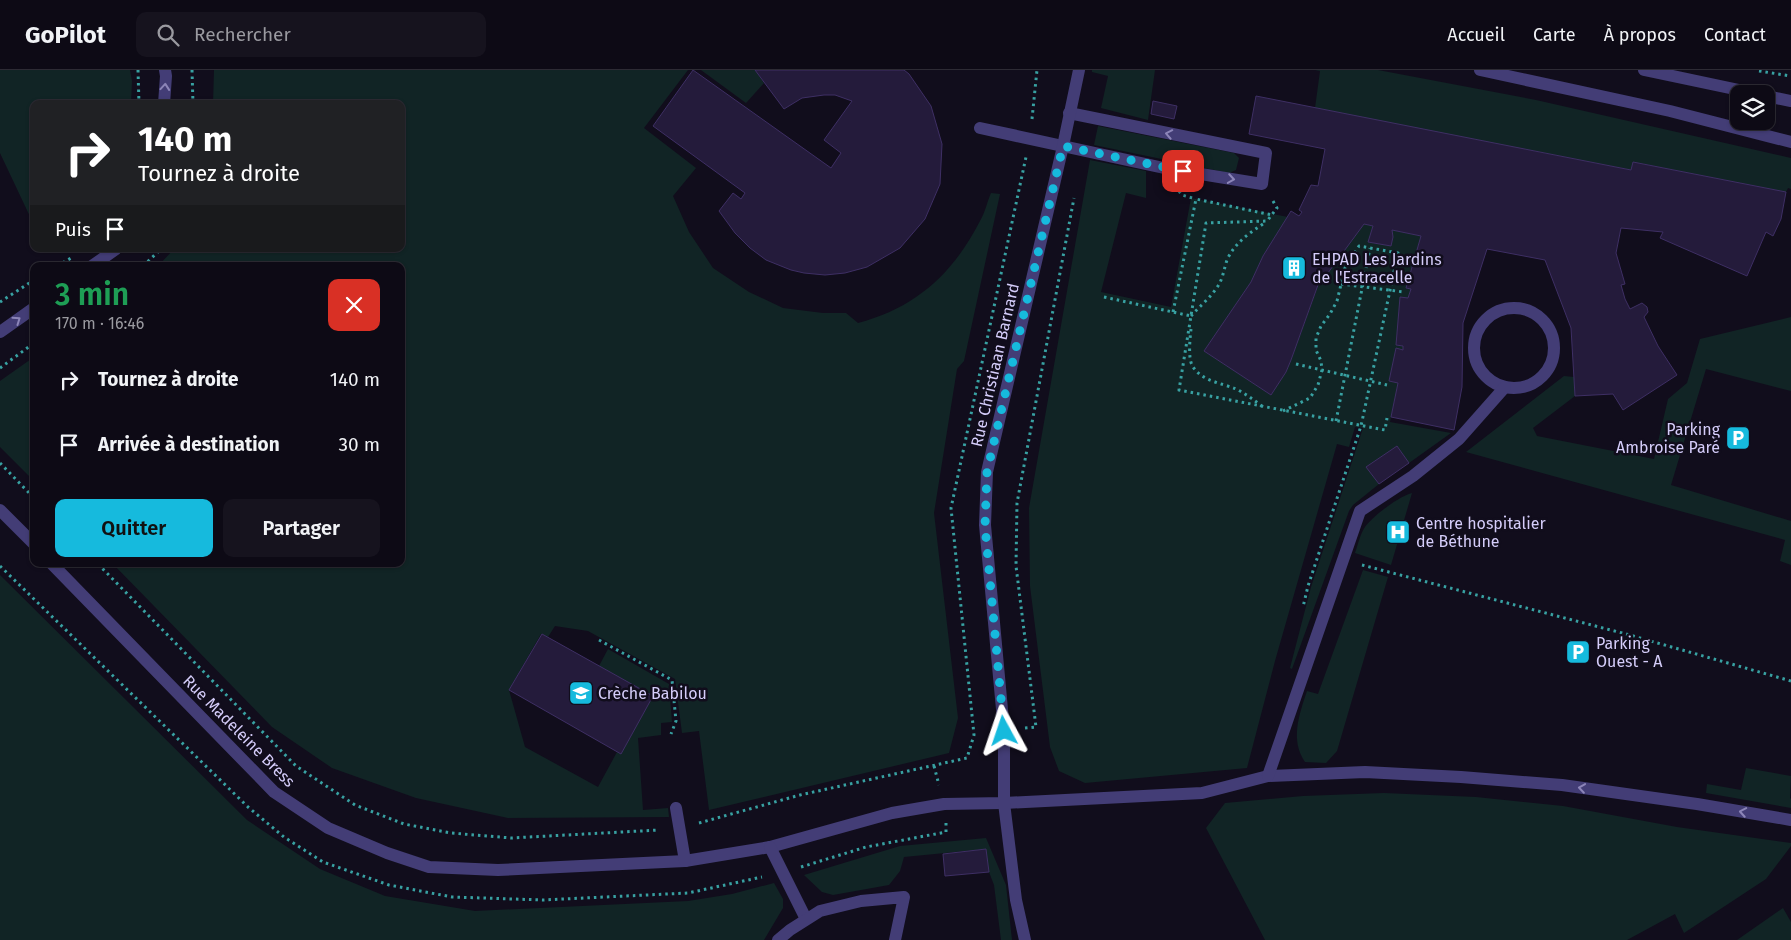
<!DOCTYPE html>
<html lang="fr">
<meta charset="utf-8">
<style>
body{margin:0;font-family:"Fira Sans",sans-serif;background:#16131e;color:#f1f3f6;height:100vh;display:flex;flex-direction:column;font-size:19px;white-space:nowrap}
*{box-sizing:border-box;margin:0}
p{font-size:16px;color:#9a9aa0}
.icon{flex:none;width:28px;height:28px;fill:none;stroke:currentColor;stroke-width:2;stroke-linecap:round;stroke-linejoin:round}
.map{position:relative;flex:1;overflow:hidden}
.details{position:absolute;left:30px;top:192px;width:375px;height:305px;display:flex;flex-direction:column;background:#0d0a15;border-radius:10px;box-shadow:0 1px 4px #0004,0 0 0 1px #2d2b34}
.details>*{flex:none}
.banner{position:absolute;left:30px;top:30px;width:375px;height:152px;border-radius:10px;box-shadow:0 1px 4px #0004,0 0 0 1px #2d2b34;background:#202124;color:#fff;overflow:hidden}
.buttons{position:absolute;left:1730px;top:15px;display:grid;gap:10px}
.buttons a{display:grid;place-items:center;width:45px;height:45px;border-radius:10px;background:#0d0a15;box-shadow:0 1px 4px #0004,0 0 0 1px #2d2b34;font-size:25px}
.pin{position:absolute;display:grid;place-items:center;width:42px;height:42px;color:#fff;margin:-21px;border-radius:10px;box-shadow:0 2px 8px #0006}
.me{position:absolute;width:55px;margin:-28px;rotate:355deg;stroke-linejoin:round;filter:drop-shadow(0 0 4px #0008)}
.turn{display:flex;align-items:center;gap:18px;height:105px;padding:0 25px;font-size:22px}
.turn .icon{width:65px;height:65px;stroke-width:2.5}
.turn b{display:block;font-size:35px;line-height:42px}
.then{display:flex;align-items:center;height:48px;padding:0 25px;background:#0003;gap:10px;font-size:19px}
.round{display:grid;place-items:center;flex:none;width:52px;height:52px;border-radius:10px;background:#16131e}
.headline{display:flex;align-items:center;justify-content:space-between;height:85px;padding:0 25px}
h1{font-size:30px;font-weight:600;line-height:38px;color:#1e9e55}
.button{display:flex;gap:10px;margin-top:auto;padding:10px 25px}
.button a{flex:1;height:58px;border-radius:10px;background:#16badd;color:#111;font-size:20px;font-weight:600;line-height:58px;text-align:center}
.button a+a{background:#16131e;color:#f1f3f6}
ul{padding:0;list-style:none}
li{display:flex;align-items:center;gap:15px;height:65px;padding:0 25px}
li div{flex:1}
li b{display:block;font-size:19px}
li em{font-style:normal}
header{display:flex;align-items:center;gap:30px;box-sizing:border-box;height:70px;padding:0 25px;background:#0d0a15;border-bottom:1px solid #2d2b34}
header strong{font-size:24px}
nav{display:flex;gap:28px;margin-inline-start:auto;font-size:18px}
.search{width:350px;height:45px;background:#16131e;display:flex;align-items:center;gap:12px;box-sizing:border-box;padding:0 18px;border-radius:10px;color:#9a9aa0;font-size:19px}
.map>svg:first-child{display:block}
</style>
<header>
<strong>GoPilot</strong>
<div class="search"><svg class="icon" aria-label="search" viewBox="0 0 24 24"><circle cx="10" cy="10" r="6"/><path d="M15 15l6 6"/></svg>Rechercher</div>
<nav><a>Accueil</a><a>Carte</a><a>À propos</a><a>Contact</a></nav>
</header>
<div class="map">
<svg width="1791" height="870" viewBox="0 0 1791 870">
<rect width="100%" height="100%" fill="#110d1c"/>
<!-- green -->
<g fill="#112425">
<polygon points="0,0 130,0 132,11 131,34 34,34 34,155 0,83"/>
<path d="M214 0H688L644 58 696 98 673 126 689 162 713 198 749 222 783 238 823 243H846L858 253C915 238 953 204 980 151 985 143 987 132 991 123L1000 124 964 291 957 299 934 443 958 648 949 683 709 740 699 661 682 663 675 609 588 561 555 556 548 567 541 564 509 620 525 677 598 717 617 682 621 683 653 626 599 596 608 579 669 614 672 652 661 653V665L638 668 643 740 668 738 669 747 508 748 416 728 332 698 272 657 113 494H401V196H158L174 179H401V34H213Z"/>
<polygon points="701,0 755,0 764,13 746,33"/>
<polygon points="1092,0 1155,0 1148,50 1101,38 1108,6 1092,2"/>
<polygon points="1315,0 1378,0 1536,30 1791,88 1791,119 1788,118 1786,122 1633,92 1631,100 1315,38 1320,1"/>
<polygon points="1098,56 1234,83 1239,88 1236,100 1229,103 1094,75"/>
<polygon points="1090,90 1146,101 1146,128 1126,123 1101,222 1171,237 1191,128 1288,147 1263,186 1251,212 1204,281 1271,325 1286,302 1291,290 1318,216 1315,213 1318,208 1322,211 1364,154 1373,156 1368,172 1391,176 1393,167 1392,160 1421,166 1406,217 1411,219 1408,228 1400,228 1396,275 1403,276 1403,280 1396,279 1389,311 1398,313 1390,352 1451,363 1409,393 1397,376 1367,397 1379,414 1353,435 1349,441 1292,599 1290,598 1311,517 1363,358 1355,357 1349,377 1337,374 1275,591 1247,698 1085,713 1059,701 1050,677 1030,516 1029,438"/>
<polygon points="1791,247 1791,321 1706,299 1671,415 1791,451 1791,495 1780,491 1785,470 1466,382 1564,306 1574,307 1575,326 1533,358 1537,366 1654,389 1668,329 1687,313 1700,269"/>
<polygon points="34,287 34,411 0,377 0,311"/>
<path d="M1412 423 1391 495 1355 483C1358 475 1360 464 1365 457 1374 445 1398 427 1412 423Z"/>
<path d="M1363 500 1388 507 1337 681 1326 693 1305 692C1290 670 1299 645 1307 621L1318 624Z"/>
<polygon points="0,505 247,750 320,799 385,826 475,841 688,831 732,824 774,813 783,829 783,838 764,870 0,870"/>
<polygon points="1746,698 1791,706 1790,728 1791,729 1791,738 1706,723 1707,714 1741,720"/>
<polygon points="1384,723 1476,727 1563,736 1677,757 1791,773 1791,776 1766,809 1684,863 1675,844 1627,870 1265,870 1206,758 1225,733 1303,726"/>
<polygon points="986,768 1006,815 1012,870 1001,870 994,815 989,802 986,779 904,787 900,801 889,815 833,825 822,822 804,805 900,776"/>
<polygon points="1783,838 1791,852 1791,870 1737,870"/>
</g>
<!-- building -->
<g fill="#241b3b" stroke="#3e2f64">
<polygon points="693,0 831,98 841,83 824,70 852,31 835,25 824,25 802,28 784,39 755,0 904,0 909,4 931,36 942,74 940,114 925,149 900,178 867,197 845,203 825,205 804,203 791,200 766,190 750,178 735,163 719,141 733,123 741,129 745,123 653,56"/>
<polygon points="1256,26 1631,100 1633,92 1786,122 1781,149 1773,166 1766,162 1747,206 1660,168 1663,162 1621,158 1616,183 1625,214 1621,215 1625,229 1630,239 1642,233 1647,237 1648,242 1644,247 1658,276 1677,305 1623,340 1613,324 1575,326 1571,258 1545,190 1487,179 1463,253 1462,317 1454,360 1391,347 1398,313 1389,311 1396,278 1403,280 1403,276 1396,275 1400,227 1408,228 1411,219 1406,218 1421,166 1392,160 1393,167 1391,176 1368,172 1373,156 1364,154 1322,211 1318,208 1315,213 1318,215 1291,290 1286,302 1271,325 1204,281 1251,212 1263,186 1291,141 1299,146 1302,142 1299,140 1311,115 1318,116 1325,79 1249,64"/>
<polygon points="1153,31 1177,36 1174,49 1151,44"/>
<polygon points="1397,376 1409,393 1379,414 1366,397"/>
<polygon points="542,564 653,626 621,684 509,620"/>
<polygon points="986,779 989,802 945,806 943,784"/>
</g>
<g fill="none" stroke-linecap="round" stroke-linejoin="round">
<!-- path -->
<g stroke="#38a1a2" stroke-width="3" stroke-dasharray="2.5 4" stroke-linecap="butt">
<polyline points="138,0 139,34"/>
<polyline points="192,0 193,34"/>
<polyline points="1759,1 1791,6"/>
<polyline points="1032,49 1037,0"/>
<polyline points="1179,121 1182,125 1196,129"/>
<polyline points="1273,131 1277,138 1267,151 1206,153 1179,320 1385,360 1387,348"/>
<polyline points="57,196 73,187"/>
<polyline points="143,196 161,179"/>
<polyline points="1341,214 1404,222"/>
<polyline points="1104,227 1191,246"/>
<polyline points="0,232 34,210"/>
<polyline points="1173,242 1196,129 1272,145"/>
<path d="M1191 246C1200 236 1211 227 1218 216 1223 208 1224 199 1227 190 1235 172 1251 162 1266 152"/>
<path d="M1191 259C1190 268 1188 287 1192 295 1200 311 1222 313 1236 319 1246 324 1254 330 1263 337"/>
<polyline points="1296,294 1387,315"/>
<polyline points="0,298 34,273"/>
<polyline points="1283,341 1310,328 1318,315 1322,300 1321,291 1316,280 1316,268 1321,256 1330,244 1337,231 1345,198 1359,176 1398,183 1361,356 1308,516 1303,537"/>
<polyline points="1336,351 1370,178"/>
<polyline points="0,393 34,428"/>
<polyline points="98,494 296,696 355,735 404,754 451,763 511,768 659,760"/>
<polyline points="1362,495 1626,564 1791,611"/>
<polyline points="0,496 248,737 284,767 323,792 389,815 452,827 543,830 688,823 762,807"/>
<polyline points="599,570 672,610 676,651 671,664"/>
<polyline points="1025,658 1036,657 1016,496 1017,433 1074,128"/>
<polyline points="934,696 939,715"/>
<polyline points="699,753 800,725 967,688 974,665 951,438 1026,87"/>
<polyline points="801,797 866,777 946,762 946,753"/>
</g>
<!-- minor -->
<g stroke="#433d76" stroke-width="12">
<polyline points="1480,0 1670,41 1791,72"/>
<polyline points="1644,0 1758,24"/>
<polyline points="1766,26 1791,31"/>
<polyline points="164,34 166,6 165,0"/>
<polyline points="980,58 1164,98 1262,114 1266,83 1069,43"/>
<polyline points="92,196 116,179"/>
<circle cx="1514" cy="278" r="40"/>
<polyline points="0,262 34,238"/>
<polyline points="0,440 34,474"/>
<polyline points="52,494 274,722 328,758 387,783 429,797 498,800 685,791 770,777 892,743 944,734 1004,733 1202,723 1268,706 1365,702 1461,707 1562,715 1697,734 1791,750"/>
<polyline points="1268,706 1360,441 1413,406 1459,369 1505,317"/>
<polyline points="676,738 685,791"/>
<polyline points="770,777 806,849"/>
<polyline points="778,870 790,860 820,841 861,831 904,827 895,870"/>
<polyline points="1025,870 1016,830 1004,733 1004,661 985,455 987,402 1063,76 1079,0"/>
</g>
</g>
<!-- one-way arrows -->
<defs><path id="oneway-chevron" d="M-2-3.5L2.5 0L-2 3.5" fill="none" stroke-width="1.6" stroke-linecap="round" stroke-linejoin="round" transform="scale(1.25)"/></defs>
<g stroke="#8c85b8">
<use href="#oneway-chevron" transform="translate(165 17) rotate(-85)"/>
<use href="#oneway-chevron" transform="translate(1169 64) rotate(-169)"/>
<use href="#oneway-chevron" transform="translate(1231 109) rotate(9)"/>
<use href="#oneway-chevron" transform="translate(17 250) rotate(-35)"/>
<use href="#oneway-chevron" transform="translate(1582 718) rotate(-172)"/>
<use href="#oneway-chevron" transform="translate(1743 742) rotate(-170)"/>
</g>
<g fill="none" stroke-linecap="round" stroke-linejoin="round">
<!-- route -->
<polyline stroke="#16badd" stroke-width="9" stroke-dasharray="0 16.2" points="1004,661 985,456 987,402 1063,76 1183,101"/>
</g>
<!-- icons -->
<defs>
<symbol id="building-square" viewBox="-11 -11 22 22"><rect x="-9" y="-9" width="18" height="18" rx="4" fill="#16badd" stroke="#110d1c"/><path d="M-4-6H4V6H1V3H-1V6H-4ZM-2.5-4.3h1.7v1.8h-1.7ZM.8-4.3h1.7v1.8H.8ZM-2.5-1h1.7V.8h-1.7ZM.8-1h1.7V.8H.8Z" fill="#fff"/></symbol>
<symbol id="parking-square" viewBox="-11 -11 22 22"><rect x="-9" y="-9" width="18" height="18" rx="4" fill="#16badd" stroke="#110d1c"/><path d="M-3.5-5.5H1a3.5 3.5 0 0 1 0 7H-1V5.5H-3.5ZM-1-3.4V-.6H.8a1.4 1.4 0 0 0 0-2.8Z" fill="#fff"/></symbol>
<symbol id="hospital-square" viewBox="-11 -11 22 22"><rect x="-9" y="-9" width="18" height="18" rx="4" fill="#16badd" stroke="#110d1c"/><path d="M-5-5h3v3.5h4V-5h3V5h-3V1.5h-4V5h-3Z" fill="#fff"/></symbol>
<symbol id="school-square" viewBox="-11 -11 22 22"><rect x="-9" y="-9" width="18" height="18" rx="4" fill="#16badd" stroke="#110d1c"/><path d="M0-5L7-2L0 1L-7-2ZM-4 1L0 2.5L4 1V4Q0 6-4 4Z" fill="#fff"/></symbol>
</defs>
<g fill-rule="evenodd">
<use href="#building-square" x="1280" y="184" width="28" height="28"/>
<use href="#parking-square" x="1724" y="354" width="28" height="28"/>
<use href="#hospital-square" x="1384" y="448" width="28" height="28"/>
<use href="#parking-square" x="1564" y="568" width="28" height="28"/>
<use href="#school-square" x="567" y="609" width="28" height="28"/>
</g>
<g text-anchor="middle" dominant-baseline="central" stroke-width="5" stroke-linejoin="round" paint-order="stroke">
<!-- poi labels -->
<g font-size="16" fill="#d5cdfa" stroke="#110d1c" text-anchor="start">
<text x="1312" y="189">EHPAD Les Jardins<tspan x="1312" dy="18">de l'Estracelle</tspan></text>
<text x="1720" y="359" text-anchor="end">Parking<tspan x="1720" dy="18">Ambroise Paré</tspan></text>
<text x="1416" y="453">Centre hospitalier<tspan x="1416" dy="18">de Béthune</tspan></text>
<text x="1596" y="573">Parking<tspan x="1596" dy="18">Ouest - A</tspan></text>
<text x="598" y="623">Crèche Babilou</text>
</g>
<!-- street labels -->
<g font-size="16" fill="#d5cdfa" stroke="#110d1c">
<text transform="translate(995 295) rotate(-77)">Rue Christiaan Barnard</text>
<text transform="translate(239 661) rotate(45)">Rue Madeleine Bress</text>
</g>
</g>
</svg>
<div class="buttons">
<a><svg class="icon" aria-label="layers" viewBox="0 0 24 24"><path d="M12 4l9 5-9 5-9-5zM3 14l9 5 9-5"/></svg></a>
</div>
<div class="pin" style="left:1183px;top:101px;background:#d93025"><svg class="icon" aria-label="arrive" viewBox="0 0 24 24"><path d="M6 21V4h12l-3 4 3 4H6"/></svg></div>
<svg class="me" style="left:1004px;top:661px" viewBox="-20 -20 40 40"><path d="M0-17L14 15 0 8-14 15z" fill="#16badd" stroke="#fff" stroke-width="4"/></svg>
<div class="banner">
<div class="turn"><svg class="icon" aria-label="right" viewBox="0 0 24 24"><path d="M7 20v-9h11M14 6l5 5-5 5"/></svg><div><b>140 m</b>Tournez à droite</div></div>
<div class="then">Puis<svg class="icon" aria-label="arrive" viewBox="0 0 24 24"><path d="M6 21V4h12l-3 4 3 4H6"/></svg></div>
</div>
<section class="details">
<div class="headline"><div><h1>3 min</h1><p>170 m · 16:46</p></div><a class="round" style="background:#d93025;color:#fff"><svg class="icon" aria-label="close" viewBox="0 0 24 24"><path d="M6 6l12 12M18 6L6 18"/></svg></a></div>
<ul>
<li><svg class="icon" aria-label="right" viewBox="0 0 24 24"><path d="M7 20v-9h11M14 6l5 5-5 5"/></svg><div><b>Tournez à droite</b></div><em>140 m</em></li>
<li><svg class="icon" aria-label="arrive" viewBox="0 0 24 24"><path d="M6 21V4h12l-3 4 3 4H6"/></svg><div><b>Arrivée à destination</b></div><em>30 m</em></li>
</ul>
<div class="button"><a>Quitter</a><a>Partager</a></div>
</section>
</div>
